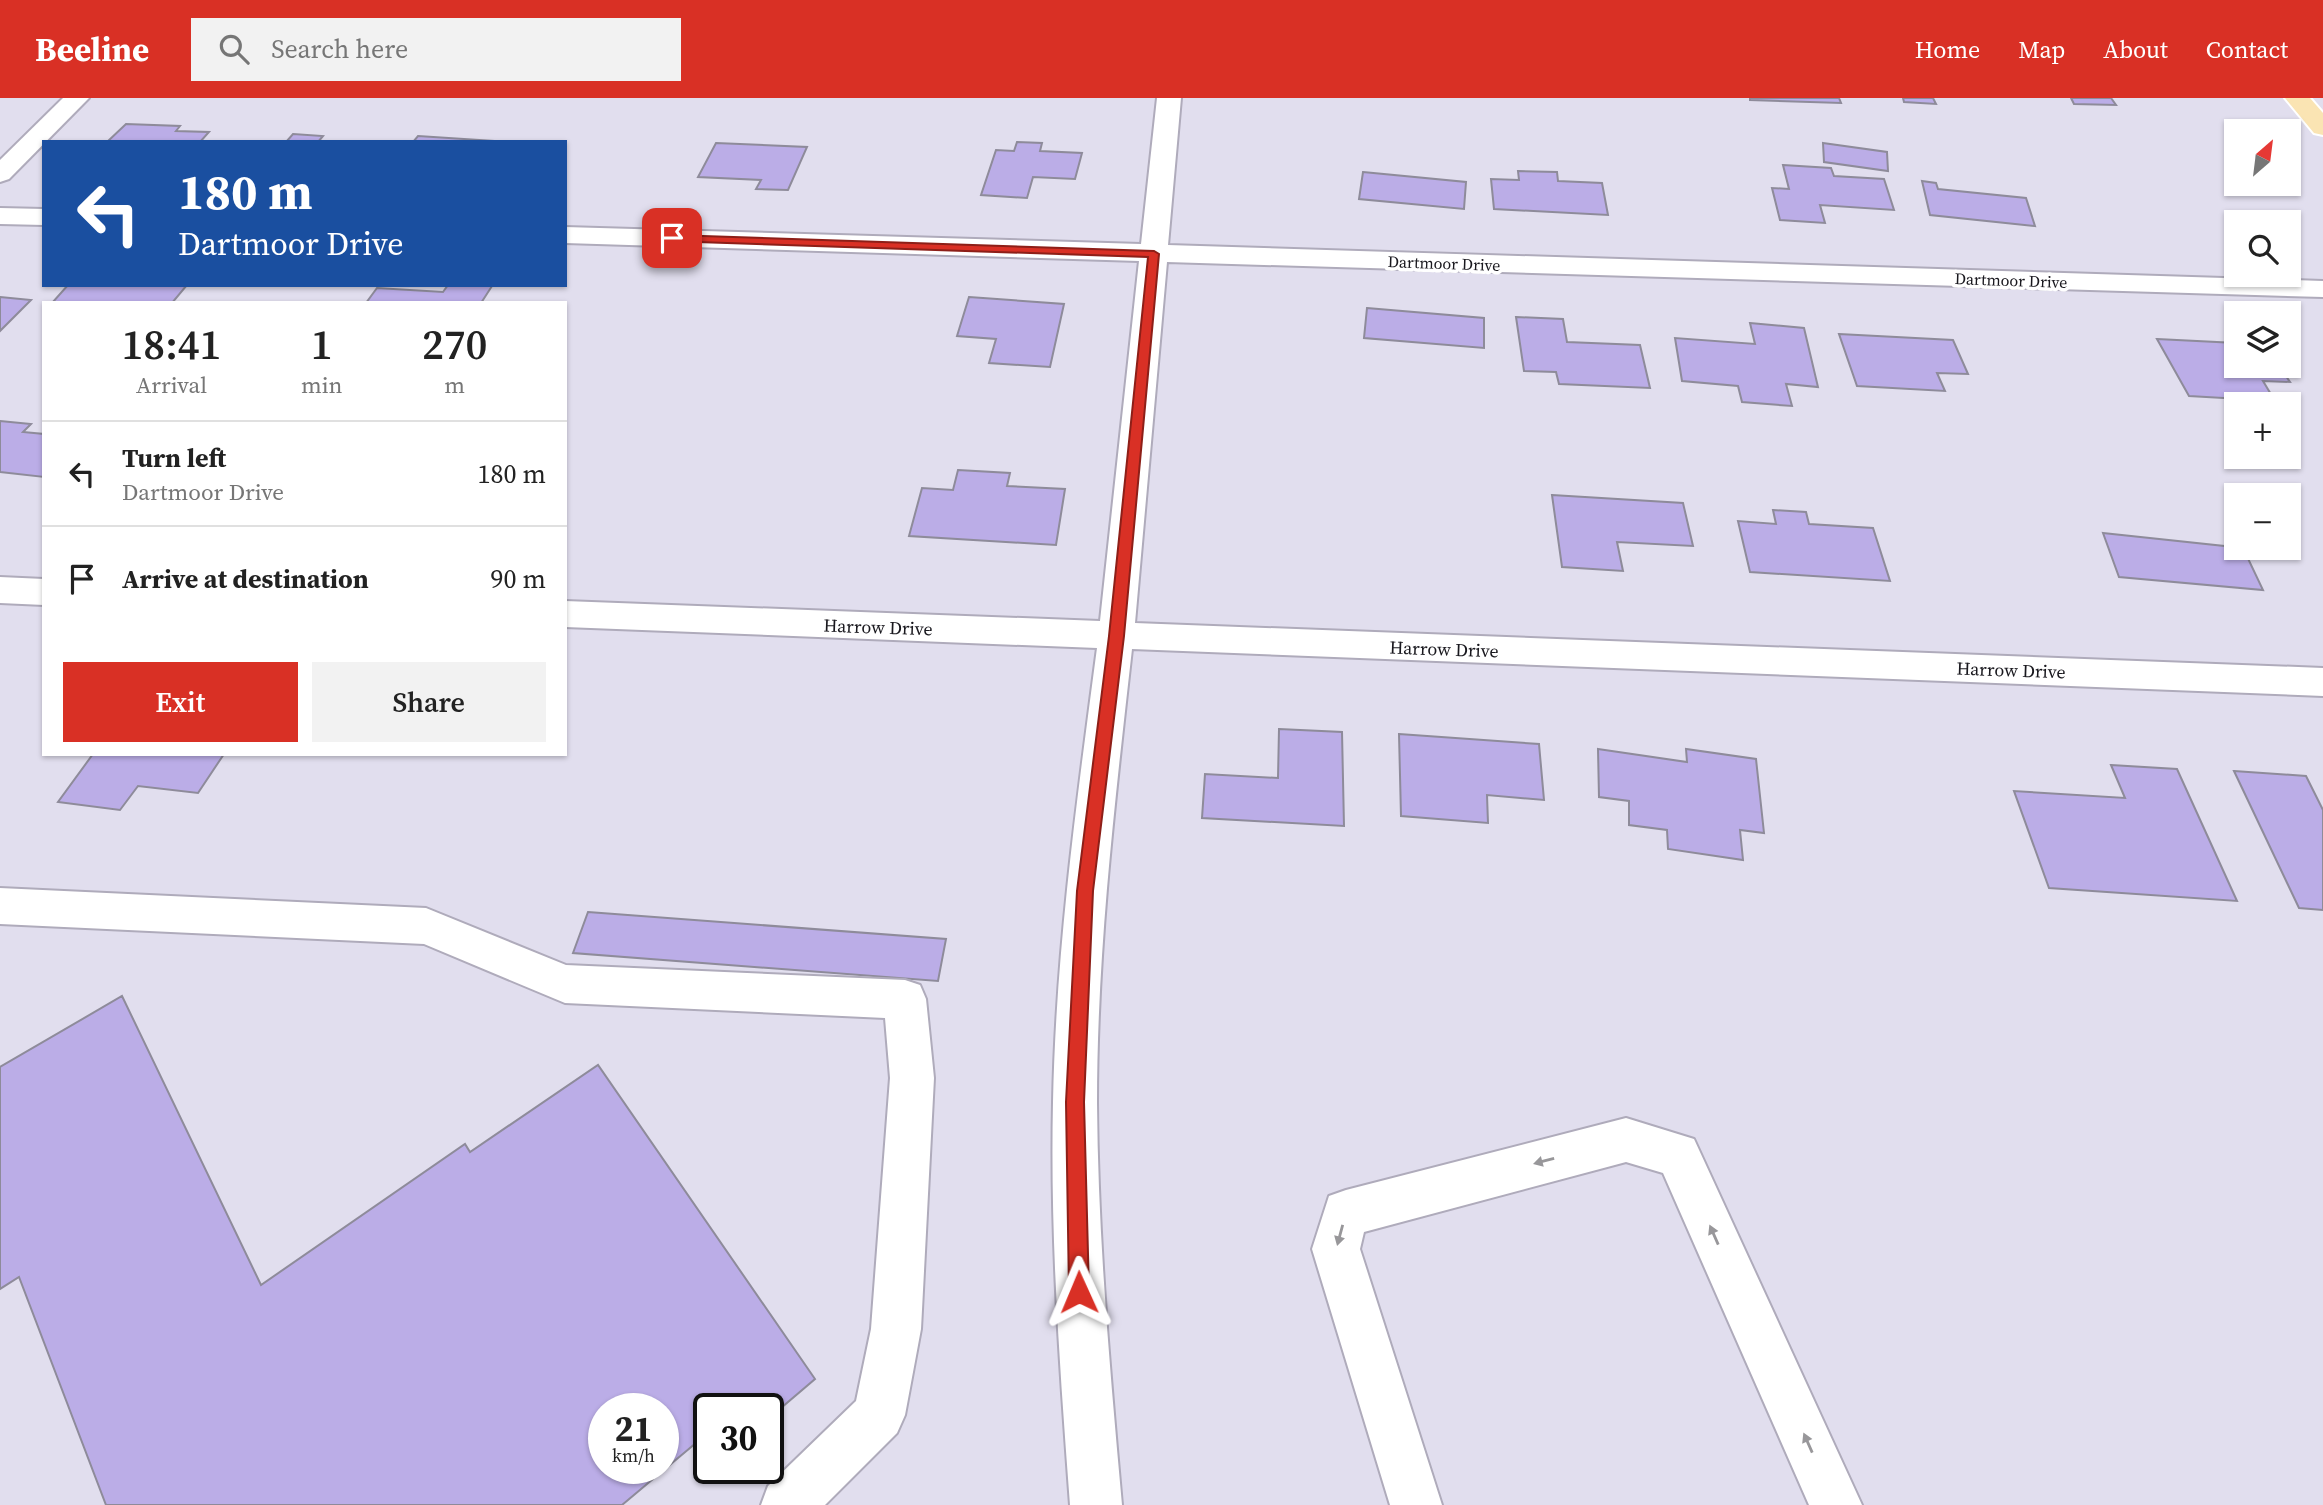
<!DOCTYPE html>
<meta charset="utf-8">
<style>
body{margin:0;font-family:"Source Serif 4",serif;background:#f2f2f2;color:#222;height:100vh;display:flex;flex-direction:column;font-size:26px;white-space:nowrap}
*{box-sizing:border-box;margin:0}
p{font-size:23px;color:#767676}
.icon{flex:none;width:38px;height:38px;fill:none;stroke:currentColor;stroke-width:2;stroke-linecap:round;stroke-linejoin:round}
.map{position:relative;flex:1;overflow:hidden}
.sheet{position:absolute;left:42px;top:203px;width:525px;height:455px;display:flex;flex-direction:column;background:#fff;border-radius:0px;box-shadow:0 2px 5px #0004}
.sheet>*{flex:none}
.guide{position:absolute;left:42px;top:42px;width:525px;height:147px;border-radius:0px;box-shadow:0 2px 5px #0004;background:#1a4fa0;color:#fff;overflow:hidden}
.needle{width:46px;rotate:28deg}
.fabs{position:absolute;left:2224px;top:21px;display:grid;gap:14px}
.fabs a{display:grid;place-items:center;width:77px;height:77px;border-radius:0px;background:#fff;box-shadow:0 2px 5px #0004;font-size:35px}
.speed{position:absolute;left:588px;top:1295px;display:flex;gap:14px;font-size:35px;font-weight:700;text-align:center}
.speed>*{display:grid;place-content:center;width:91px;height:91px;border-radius:50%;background:#fff;box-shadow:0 2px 5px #0004;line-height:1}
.speed small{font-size:18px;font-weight:400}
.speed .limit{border:4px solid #111;border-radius:10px;background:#fff;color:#111}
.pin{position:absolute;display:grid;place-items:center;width:60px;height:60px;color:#fff;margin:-30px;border-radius:14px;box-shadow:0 4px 10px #0006}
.me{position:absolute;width:77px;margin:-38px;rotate:359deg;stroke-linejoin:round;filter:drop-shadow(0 0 5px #0008)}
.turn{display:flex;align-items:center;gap:24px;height:147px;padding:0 21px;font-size:32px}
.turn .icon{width:91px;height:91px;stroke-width:2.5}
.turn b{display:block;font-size:49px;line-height:60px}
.eta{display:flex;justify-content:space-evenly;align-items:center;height:119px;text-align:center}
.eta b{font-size:42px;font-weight:600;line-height:49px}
.button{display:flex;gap:14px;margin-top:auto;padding:14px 21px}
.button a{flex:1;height:80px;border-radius:0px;background:#d93025;color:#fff;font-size:28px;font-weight:600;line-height:80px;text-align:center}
.button a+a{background:#f2f2f2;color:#222}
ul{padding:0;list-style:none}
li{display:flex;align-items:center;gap:21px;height:105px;padding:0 21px;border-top:2px solid #e0e0e0}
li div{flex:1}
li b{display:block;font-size:26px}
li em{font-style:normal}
header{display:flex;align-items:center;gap:42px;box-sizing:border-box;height:98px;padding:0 35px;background:#d93025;color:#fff}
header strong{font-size:33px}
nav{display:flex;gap:38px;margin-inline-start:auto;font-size:24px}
.search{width:490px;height:63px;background:#f2f2f2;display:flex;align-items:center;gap:18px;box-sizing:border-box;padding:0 24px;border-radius:0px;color:#767676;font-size:26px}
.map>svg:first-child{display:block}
</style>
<header>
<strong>Beeline</strong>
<div class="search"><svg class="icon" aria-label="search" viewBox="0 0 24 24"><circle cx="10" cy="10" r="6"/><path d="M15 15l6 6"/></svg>Search here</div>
<nav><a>Home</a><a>Map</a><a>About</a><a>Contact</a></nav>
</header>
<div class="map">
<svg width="2323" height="1407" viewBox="0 0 2323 1407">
<rect width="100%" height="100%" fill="#e1deee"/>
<!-- building -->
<g fill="#bbade7" stroke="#8e8b9a" stroke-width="2" fill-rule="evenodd">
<polygon points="1750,0 1839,0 1841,5 1750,2"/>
<polygon points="1903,0 1933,0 1936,6 1904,4"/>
<polygon points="2071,0 2111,0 2116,7 2074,6"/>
<polygon points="126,26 180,28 176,33 209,34 200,44 107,44"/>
<polygon points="293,36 323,38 318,44 286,44"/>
<polygon points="418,38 511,44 413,44"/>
<polygon points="1017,44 1042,45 1040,53 1082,55 1075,81 1033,79 1027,100 981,97 996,52 1014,53"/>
<polygon points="716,45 807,49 788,92 756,91 761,82 698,79"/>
<polygon points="1823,45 1887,54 1888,73 1824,64"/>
<polygon points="1783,67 1831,70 1834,78 1884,81 1894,112 1820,107 1825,125 1780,122 1772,90 1789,91"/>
<polygon points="1518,73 1557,74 1558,83 1602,85 1608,117 1494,111 1491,81 1519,82"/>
<polygon points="1363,74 1466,84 1464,111 1359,101"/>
<polygon points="1922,83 1936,85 1938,91 2026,100 2035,128 1930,117"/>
<polygon points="68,187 187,187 172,205 52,205"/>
<polygon points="448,187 492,188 481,205 366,205 377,190 443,194"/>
<polygon points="0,199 31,202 0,233"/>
<polygon points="969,199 1064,206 1050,269 989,265 996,241 957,238"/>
<polygon points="1367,210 1484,220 1484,250 1364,240"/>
<polygon points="1516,219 1563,221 1567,244 1640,247 1650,290 1559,286 1556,274 1524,273"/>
<polygon points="1750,225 1804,230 1818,289 1786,286 1792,308 1742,304 1738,288 1682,283 1675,240 1755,246"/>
<polygon points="1839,236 1953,242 1968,276 1937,275 1945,293 1857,288"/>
<polygon points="2157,241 2236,245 2236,268 2279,268 2290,284 2263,283 2275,303 2189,298"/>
<polygon points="0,323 31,326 23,334 44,336 44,379 0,374"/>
<polygon points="958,372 1010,375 1007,388 1065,391 1056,447 909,438 922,390 953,392"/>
<polygon points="1552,397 1683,405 1693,448 1617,444 1623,473 1562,469"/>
<polygon points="1773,412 1806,414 1809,426 1873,430 1890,483 1750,474 1738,423 1776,426"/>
<polygon points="2103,435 2243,450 2263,492 2119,479"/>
<polygon points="1279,631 1342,634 1344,728 1202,720 1205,676 1278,680"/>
<polygon points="1399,636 1539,646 1544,702 1487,697 1488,725 1401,718"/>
<polygon points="1598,651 1687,664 1686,651 1756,661 1764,735 1740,732 1743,762 1668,751 1667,732 1629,727 1629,703 1599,699"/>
<polygon points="93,656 224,656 198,695 138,688 120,712 58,704"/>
<polygon points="2111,667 2177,671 2237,803 2049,790 2014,693 2125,700"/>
<polygon points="2234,673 2306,678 2323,712 2323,812 2299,810"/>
<polygon points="588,814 946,841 938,883 573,855"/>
<path d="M122 898 261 1187 465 1046 470 1054 598 967 815 1281 768 1321V1311H709V1334L622 1407H106L19 1179 0 1191V969ZM604 1311H663V1370H604Z"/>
</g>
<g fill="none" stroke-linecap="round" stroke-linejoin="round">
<defs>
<g id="minor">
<polygon points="63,0 89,0 9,81 0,84 0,62"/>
<path d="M1157 0H1181L1168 147 2323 183V199L1167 164 1135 525 2323 570V598L1132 551C1115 702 1097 853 1097 1005 1098 1140 1110 1273 1122 1407H1070C1060 1273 1050 1139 1053 1004 1056 851 1077 701 1097 550L565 529V503L1100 523 1139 163 565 145V129L1141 146Z"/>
<polygon points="0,110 44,111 44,127 0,126"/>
<polygon points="0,479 44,481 44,507 0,505"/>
<polygon points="0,790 426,810 566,867 905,882 920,887 926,901 934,980 921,1231 905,1317 897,1335 825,1407 761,1407 768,1388 856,1303 871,1231 890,980 885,920 565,905 424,846 0,826"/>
<polygon points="1626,1020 1694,1041 1862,1407 1809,1407 1663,1075 1626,1064 1364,1134 1360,1151 1442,1407 1390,1407 1312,1151 1329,1098 1346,1092"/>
</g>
<polygon id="major" points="2285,0 2310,0 2323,15 2323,37 2314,35"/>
</defs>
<!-- minor casing -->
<use href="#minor" stroke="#afabbb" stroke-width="4"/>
<!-- major casing -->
<use href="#major" stroke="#fff" stroke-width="4"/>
<!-- minor -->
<use href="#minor" fill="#fff" fill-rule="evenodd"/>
<!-- major -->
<use href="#major" fill="#fae4b3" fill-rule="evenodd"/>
</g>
<!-- one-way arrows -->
<defs><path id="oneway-solid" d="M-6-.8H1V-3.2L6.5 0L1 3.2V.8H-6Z" transform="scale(1.75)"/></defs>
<g fill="#98979a">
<use href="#oneway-solid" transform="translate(1544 1063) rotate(165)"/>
<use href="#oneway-solid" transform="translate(1340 1137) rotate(105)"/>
<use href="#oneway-solid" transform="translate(1714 1137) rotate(-114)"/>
<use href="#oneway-solid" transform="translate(1808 1345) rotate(-114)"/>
</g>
<!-- route -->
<polygon fill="#d93025" stroke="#8d1f18" stroke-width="2" points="672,137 1154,153 1159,156 1124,538 1093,793 1084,1004 1089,1194 1086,1201 1079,1204 1072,1201 1069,1194 1066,1004 1077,793 1109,538 1148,159 668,143 668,138"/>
<g text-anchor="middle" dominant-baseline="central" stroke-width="7" stroke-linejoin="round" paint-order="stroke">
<!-- far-street labels -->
<g font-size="16" fill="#19181e" stroke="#fff">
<text transform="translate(1444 165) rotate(2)">Dartmoor Drive</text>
<text transform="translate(2011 182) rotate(2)">Dartmoor Drive</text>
</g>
<!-- street labels -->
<g font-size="18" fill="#19181e" stroke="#fff">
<text transform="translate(878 529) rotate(2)">Harrow Drive</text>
<text transform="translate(1444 551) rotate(2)">Harrow Drive</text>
<text transform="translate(2011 572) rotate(2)">Harrow Drive</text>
</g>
</g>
</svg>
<div class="fabs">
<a><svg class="needle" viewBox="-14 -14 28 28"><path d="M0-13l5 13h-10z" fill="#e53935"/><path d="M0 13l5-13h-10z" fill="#767676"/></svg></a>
<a><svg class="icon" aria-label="search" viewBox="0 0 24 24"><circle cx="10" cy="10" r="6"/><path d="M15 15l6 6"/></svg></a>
<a><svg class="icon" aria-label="layers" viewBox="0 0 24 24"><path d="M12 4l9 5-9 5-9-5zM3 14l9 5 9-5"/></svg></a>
<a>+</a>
<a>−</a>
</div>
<div class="speed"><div>21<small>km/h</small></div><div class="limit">30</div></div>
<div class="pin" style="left:672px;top:140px;background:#d93025"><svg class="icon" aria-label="arrive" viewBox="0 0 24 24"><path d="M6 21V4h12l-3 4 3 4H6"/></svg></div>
<svg class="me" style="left:1079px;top:1194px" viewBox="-20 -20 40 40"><path d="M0-17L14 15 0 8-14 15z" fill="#d93025" stroke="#fff" stroke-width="4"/></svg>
<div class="guide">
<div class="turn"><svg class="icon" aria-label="left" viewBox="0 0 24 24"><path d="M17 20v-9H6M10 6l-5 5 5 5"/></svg><div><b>180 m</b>Dartmoor Drive</div></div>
</div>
<section class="sheet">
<div class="eta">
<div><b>18:41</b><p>Arrival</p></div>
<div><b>1</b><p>min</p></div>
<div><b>270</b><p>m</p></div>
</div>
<ul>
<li><svg class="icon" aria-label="left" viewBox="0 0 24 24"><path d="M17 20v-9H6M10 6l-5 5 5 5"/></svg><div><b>Turn left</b><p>Dartmoor Drive</p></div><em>180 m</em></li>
<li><svg class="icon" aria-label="arrive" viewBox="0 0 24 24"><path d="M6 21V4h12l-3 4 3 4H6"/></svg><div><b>Arrive at destination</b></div><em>90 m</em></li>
</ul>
<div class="button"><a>Exit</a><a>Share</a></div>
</section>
</div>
